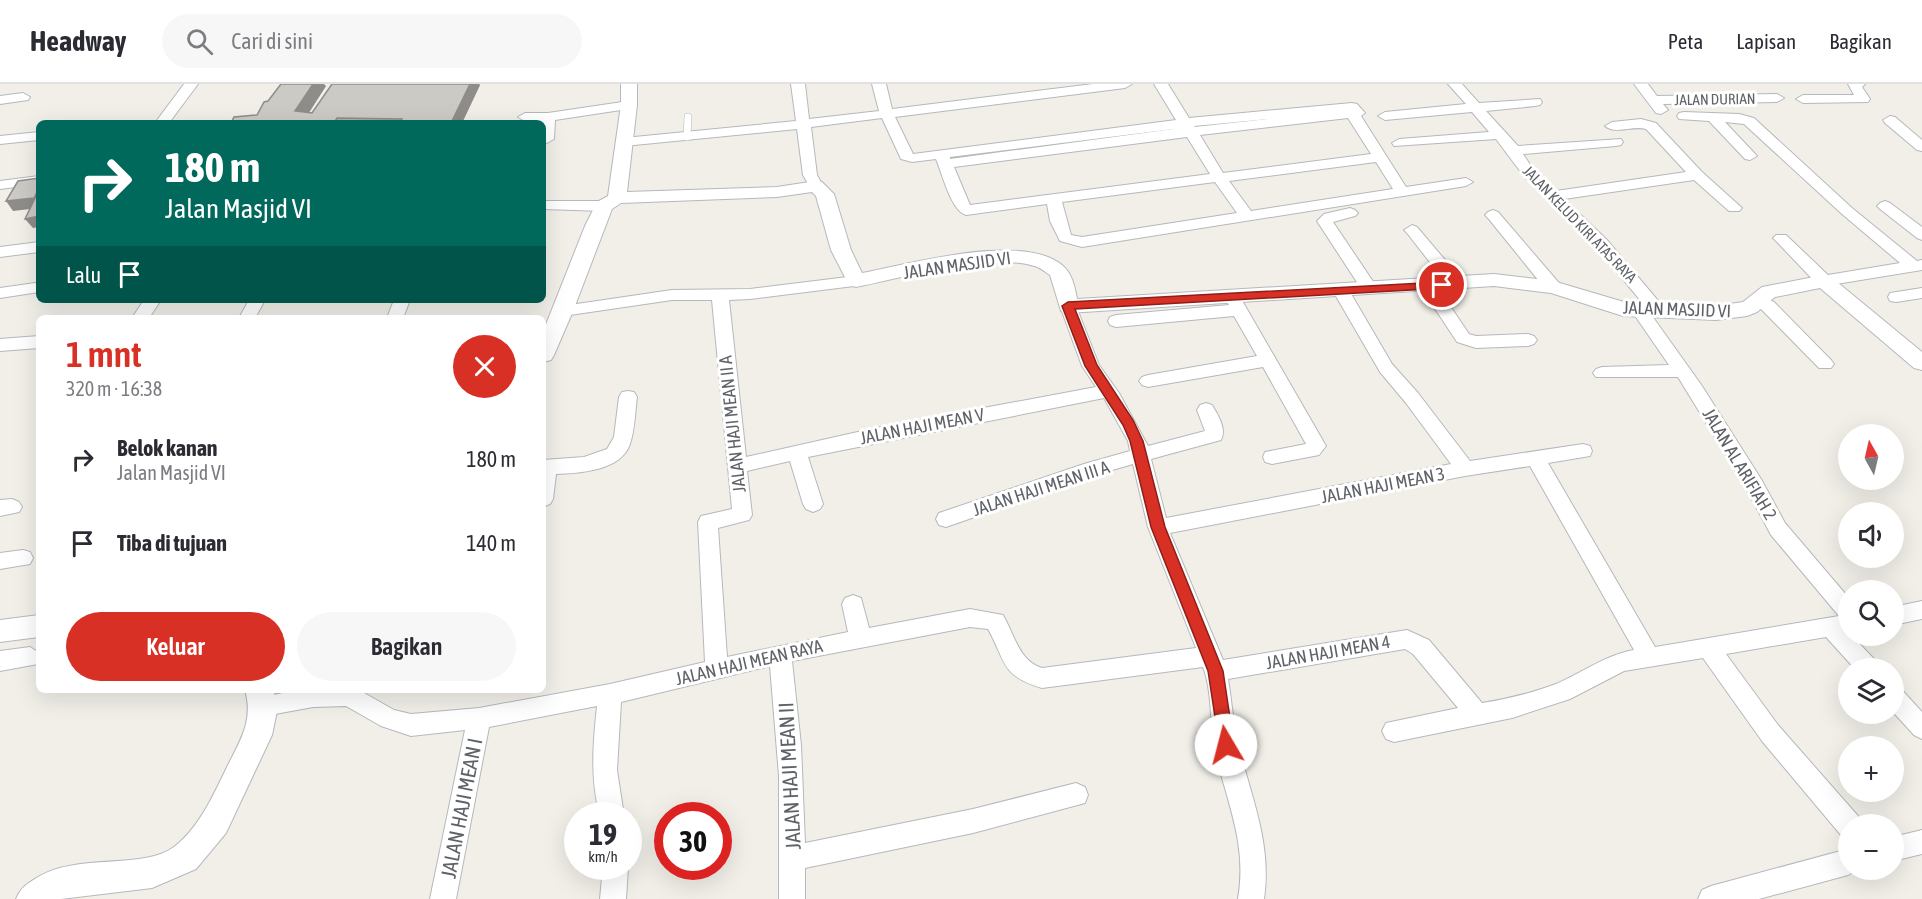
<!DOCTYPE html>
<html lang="id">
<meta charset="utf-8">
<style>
body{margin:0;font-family:"Asap Condensed",sans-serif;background:#f7f7f7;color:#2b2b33;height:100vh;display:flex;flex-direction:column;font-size:22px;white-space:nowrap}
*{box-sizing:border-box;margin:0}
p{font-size:20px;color:#7c7c81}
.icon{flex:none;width:33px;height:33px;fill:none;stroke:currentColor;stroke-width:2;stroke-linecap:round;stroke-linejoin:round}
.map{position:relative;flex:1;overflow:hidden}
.side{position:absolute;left:36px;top:231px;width:510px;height:378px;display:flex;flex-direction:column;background:#fff;border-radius:9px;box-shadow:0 6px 24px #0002}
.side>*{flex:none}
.hud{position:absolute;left:36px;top:36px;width:510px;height:183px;border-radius:9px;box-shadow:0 6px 24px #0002;background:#00695c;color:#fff;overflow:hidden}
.needle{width:39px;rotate:352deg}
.buttons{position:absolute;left:1838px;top:340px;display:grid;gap:12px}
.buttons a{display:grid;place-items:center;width:66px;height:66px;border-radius:50%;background:#fff;box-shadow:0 6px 24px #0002;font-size:30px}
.speed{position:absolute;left:564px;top:718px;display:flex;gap:12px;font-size:30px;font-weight:700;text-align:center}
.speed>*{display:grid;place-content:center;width:78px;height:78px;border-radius:50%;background:#fff;box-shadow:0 6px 24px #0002;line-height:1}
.speed small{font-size:15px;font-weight:400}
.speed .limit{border:9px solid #d22;background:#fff;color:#111}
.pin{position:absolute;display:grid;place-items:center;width:51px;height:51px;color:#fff;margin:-26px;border:3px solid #fff;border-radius:50%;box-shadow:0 2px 6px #0007}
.me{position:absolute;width:66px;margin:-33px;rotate:352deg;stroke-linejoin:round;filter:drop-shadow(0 0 4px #0008)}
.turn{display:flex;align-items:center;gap:21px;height:126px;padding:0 30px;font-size:27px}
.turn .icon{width:78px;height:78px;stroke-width:2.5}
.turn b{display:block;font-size:42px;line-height:51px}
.then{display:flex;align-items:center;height:57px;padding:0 30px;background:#0003;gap:12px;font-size:22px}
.round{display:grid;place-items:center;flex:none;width:63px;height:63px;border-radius:32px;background:#f7f7f7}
.overview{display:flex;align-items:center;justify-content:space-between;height:102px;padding:0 30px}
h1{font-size:36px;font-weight:600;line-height:45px;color:#d93025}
.button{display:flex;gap:12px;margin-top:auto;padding:12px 30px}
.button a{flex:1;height:69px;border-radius:36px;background:#d93025;color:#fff;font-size:24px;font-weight:600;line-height:69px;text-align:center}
.button a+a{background:#f7f7f7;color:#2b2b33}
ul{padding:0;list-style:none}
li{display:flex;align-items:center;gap:18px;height:84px;padding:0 30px}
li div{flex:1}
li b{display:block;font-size:22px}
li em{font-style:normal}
header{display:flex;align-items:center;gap:36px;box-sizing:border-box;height:84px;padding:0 30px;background:#fff;border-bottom:2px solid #e1e1e2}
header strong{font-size:28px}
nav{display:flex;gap:33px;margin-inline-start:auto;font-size:21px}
.search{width:420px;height:54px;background:#f7f7f7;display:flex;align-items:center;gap:15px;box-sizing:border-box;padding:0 21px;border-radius:33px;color:#7c7c81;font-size:22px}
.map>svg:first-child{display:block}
</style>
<header>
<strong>Headway</strong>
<div class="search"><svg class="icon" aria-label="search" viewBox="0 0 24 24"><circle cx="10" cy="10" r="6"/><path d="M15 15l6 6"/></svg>Cari di sini</div>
<nav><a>Peta</a><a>Lapisan</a><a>Bagikan</a></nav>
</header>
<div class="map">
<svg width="1922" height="815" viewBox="0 0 1922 815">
<rect width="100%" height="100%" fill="#f1efe8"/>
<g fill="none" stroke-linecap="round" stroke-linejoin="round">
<defs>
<polyline id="service" points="687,53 688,33"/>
<g id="minor">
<polygon points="184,0 198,0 169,39 155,39"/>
<path d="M791 0H805L809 35 879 27 872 0H886L892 25 1093 0H1132L1125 4 895 33 913 70 1176 36 1154 0H1168L1189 34 1352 19 1357 20 1365 29 1361 32 1406 103 1466 94 1473 98 1466 102 1082 163 1060 157 1050 137 1047 120 966 131C951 127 942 89 936 75L912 78 901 75 882 34 811 43 817 91 823 102 816 106 811 105 803 91 797 45 624 62 617 58 624 54 796 37ZM1348 34 1371 70 1223 89 1200 51ZM1268 35 1195 43 1194 42ZM1181 44 950 75V73ZM1187 53 1210 90 970 121 954 83ZM1376 78 1393 105 1251 127 1229 97ZM1215 98 1237 129 1082 153 1071 151 1062 118Z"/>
<path d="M1448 0H1462L1479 19 1540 15 1542 18 1540 21 1535 22 1486 27 1518 62 1621 55 1623 58 1621 61 1616 62 1523 70 1533 85 1556 107 1686 88 1646 45C1633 41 1615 51 1605 42L1612 38 1641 35 1656 39 1702 88 1742 124 1739 127H1729L1694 96 1564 115 1607 156 1665 225 1663 229H1651L1595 162 1523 91 1496 55 1394 62 1392 59 1399 55 1489 48 1472 28 1385 36 1378 32 1385 28 1466 20Z"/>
<polygon points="1634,0 1648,0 1657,12 1777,10 1784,14 1777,18 1663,20 1668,26 1661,30 1656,29"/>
<polygon points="1848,0 1865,0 1862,3 1870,15 1868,18 1803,19 1796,15 1803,11 1854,11"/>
<polygon points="23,9 30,13 28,16 0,20 0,12"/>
<polygon points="629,17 634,18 636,21 634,24 555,36 554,55 547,59 543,58 543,39 541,37 525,37 518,33 525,29 548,29"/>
<polygon points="1684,28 1739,30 1754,34 1852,124 1917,177 1922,176 1922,186 1824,202 1818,201 1776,157 1773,154 1776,151 1786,151 1828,191 1900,179 1842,130 1744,40 1725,38 1757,72 1750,76 1745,75 1709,37 1679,35 1677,32 1679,29"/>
<polygon points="1890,32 1895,33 1922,56 1922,67 1917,66 1885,39 1883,36"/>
<polygon points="39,48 39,56 0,60 0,52"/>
<polygon points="39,92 39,100 0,105 0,97"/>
<polygon points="543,117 604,117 612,122 604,127 543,125"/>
<polygon points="1885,117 1890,119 1922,143 1922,156 1917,154 1880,125 1877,122 1880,119"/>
<polygon points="1350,124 1355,126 1358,129 1355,132 1333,138 1378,205 1376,209 1364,209 1317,137 1324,130"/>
<polygon points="1493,126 1498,128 1559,199 1561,203 1559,207 1547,207 1488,134 1485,131 1488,128"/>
<polygon points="1412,141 1417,143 1462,196 1464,200 1462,204 1450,204 1407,149 1404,146"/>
<polygon points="39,158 39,168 0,173 0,163"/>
<path d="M856 192 864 197 862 201 750 215 729 216 746 373 871 345 1096 303 1082 282 1060 222 1062 218H1074L1076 222 1099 281 1119 309 1148 362 1205 347 1197 326 1200 321 1206 319 1212 321C1218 331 1227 345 1221 356L1151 375 1166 434 1451 380 1406 319 1380 288 1333 207 1335 203H1347L1392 280 1418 309 1470 377 1583 360 1590 362 1592 367 1590 372 1548 379 1655 563 1839 532 1771 451 1746 404 1678 293H1596L1593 289 1596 285 1602 283 1669 281 1631 226 1633 222H1645L1702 302 1761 395 1785 439 1848 513V552H1852L1877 578 1880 585H1855L1826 553 1726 570 1778 641 1858 732 1861 741H1848V753L1840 750 1762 657 1703 574 1624 587 1570 615 1512 634 1394 658 1386 655 1382 647 1386 639 1458 624 1413 570 1405 565 1228 595C1232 618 1233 642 1239 664 1252 715 1272 761 1264 815H1238C1248 757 1225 716 1214 661 1210 636 1212 606 1203 583L1042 604C1000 591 1007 579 988 545L970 543 792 577 801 661 805 759 973 725 1076 699 1085 703 1088 711 1085 719 973 749 805 784V815H779V692L770 582 621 618 617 686 624 732H600C590 695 593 660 597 622L489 643 456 815H430L465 646 411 652 381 642 346 622 313 623 264 632 256 629 253 622 256 615 296 606H359L394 626 411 630 479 624 610 600 705 578 698 438 701 432 732 425 712 216H672L563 232 557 231 555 227 557 223 563 222 672 206 750 205ZM1104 314 1128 357 1130 367 1084 380 939 429 936 435 939 441 946 443 1095 391 1133 380 1148 443 1196 564 1042 584C1019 577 1014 550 1003 531L970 525 869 544 861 514 853 511 845 514 842 520 848 548 727 573 718 444 749 436 752 431 747 387 790 377 803 420 806 425 813 428 820 425 823 420 808 373ZM1530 382 1634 566C1605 571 1582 589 1556 600 1532 609 1507 615 1482 619L1429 556 1407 546 1223 576 1170 449 1465 392Z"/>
<polygon points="1428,197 1434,198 1469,250 1476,252 1528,250 1534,252 1537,256 1534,260 1528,262 1476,264 1457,258 1420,202 1422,198"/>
<polygon points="35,199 39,200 39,208 0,214 0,204"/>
<polygon points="1922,204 1922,214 1896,218 1890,217 1888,213 1890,209"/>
<polygon points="1232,208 1238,209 1240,213 1326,362 1319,371 1272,380 1265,378 1263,373 1265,368 1306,360 1263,283 1148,303 1142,301 1139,297 1142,293 1148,291 1257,272 1234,232 1116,243 1110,241 1108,237 1110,233 1116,231 1229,221 1224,213 1226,209"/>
<polygon points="1758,211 1774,218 1831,276 1834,280 1831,284 1819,284 1762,226 1750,216 1752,212"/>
<polygon points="144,216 161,216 149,234 132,234"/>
<polygon points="249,216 265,216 255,234 239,234"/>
<polygon points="394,216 410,216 403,234 387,234"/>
<polygon points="39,252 39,264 0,267 0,255"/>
<path d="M628 307 634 308 637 313C635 328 635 345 630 360 621 387 580 389 556 390L553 415 550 420 543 423V376L584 373 607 365 614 353 619 313 622 308Z"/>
<polygon points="12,415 19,418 22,423 19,428 0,432 0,416"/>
<polygon points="23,466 30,468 33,474 30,480 0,485 0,469"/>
<polygon points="1922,517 1922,535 1893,541 1893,523"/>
<polygon points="30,563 39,569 38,580 0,587 0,567"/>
<polygon points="1893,602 1901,605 1922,628 1922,655 1914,651 1893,628"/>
<polygon points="1922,746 1922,770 1893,777 1893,753"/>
<polygon points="1848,765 1848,786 1857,786 1848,791 1759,815 1698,815 1702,806 1711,802"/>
<polygon points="603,783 628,783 626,815 600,815"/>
</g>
<g id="tertiary">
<path d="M621 0H637V21L627 108 777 103 816 97 822 98 834 110 851 166 862 189C910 180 1022 148 1062 181 1072 189 1075 203 1077 215L1494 190 1553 197 1624 218 1716 222 1743 218 1762 203 1824 191 1831 193 1922 268V286L1914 284 1820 204 1775 213 1757 228 1747 232 1716 236 1623 232 1551 209 1494 202 1068 229 1061 227 1050 191C1045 188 1040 183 1034 182 989 168 903 194 856 203L849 201 831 166 816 112 812 108 777 113 621 119 612 125 573 227 554 271 551 276 543 278V248L585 142 597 118 608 112 621 21Z"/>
<polygon points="39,531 39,553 0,558 0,536"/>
<path d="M245 606H273L278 622 272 651 226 749 196 785 152 804 61 815H16C21 803 27 800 38 793 77 769 143 786 174 763 199 744 214 710 227 683 240 657 254 636 245 606Z"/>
</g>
</defs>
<!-- service casing -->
<use href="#service" stroke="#b5b8bc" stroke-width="8"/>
<!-- minor casing -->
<use href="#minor" stroke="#b5b8bc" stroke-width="2"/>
<!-- tertiary casing -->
<use href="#tertiary" stroke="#b5b8bc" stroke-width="2"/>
<!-- service -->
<use href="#service" stroke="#fff" stroke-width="7"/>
<!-- minor -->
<use href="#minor" fill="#fff" fill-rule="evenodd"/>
<!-- tertiary -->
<use href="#tertiary" fill="#fff" fill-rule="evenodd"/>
</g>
<!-- wall -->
<polygon fill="#afaea9" points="332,0 479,0 480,1 462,39 231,39 257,31 268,17 326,2 309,29 312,29"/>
<!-- shaded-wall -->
<g fill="#8f8d8a">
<polygon points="313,0 324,0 326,2 302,39 295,27"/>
<polygon points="470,0 479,0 480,1 462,39 451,39"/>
<polygon points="39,104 39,124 13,127 6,117"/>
<polygon points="39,132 39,143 33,144 25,135"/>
</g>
<!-- building -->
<g fill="#cccac5" stroke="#8f8d8a" stroke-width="1.5">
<polygon points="281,0 313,0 295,27 312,29 332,0 470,0 451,39 400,39 402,35 337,34 334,39 231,39 234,33 257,31 264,18 268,17"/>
<polygon points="39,94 39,104 34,114 6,117 18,97"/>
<polygon points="39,106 39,132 25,135"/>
</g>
<!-- route -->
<polygon fill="#d93025" stroke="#8d1f18" stroke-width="1.5" points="1442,198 1446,199 1446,204 1075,225 1097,281 1133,336 1143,357 1165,443 1223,587 1234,661 1232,666 1226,668 1220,666 1208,587 1151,443 1130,357 1123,341 1085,282 1062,222 1068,218"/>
<g text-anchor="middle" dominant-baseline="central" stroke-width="6" stroke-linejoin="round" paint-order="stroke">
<!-- far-street labels -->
<g font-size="15" fill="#5f6368" stroke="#fff">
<text transform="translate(1715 15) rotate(-1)">JALAN DURIAN</text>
<text transform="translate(1580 140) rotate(46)">JALAN KELUD KIRI ATAS RAYA</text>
</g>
<!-- street labels -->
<g font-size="18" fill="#5f6368" stroke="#fff">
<text transform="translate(957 181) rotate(-8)">JALAN MASJID VI</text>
<text transform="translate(1677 225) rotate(2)">JALAN MASJID VI</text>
<text transform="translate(732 340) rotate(-96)">JALAN HAJI MEAN II A</text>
<text transform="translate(922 342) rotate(-11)">JALAN HAJI MEAN V</text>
<text transform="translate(1740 380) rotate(59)">JALAN AL ARIFIAH 2</text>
<text transform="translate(1383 401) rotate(-11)">JALAN HAJI MEAN 3</text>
<text transform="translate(1041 404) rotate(-18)">JALAN HAJI MEAN III A</text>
<text transform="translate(1328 568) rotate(-10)">JALAN HAJI MEAN 4</text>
<text transform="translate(749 578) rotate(-13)">JALAN HAJI MEAN RAYA</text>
</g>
<!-- near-street labels -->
<g font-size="21" fill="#5f6368" stroke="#fff">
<text transform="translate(789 692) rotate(-93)">JALAN HAJI MEAN II</text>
<text transform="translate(461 724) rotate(-79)">JALAN HAJI MEAN I</text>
</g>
</g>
</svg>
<div class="buttons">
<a><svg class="needle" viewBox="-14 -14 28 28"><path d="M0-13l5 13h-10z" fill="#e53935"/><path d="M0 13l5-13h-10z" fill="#7c7c81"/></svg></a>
<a><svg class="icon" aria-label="sound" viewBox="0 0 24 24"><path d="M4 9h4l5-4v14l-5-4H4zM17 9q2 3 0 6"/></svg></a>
<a><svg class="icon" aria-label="search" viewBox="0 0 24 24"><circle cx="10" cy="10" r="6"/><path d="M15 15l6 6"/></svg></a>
<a><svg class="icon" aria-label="layers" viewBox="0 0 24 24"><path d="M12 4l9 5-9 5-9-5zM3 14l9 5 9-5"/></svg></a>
<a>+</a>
<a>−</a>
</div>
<div class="speed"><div>19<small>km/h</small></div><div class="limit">30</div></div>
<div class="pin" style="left:1442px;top:201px;background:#d93025"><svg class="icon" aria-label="arrive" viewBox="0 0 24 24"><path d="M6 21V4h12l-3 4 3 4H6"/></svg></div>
<svg class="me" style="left:1226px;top:661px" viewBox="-20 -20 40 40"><circle r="19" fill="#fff"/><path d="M0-13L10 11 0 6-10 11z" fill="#d93025"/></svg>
<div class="hud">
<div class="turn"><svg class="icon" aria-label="right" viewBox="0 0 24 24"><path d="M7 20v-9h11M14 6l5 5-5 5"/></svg><div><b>180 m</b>Jalan Masjid VI</div></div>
<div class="then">Lalu<svg class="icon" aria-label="arrive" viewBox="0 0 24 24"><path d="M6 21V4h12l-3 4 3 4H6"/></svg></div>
</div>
<section class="side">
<div class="overview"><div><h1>1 mnt</h1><p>320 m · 16:38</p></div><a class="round" style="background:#d93025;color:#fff"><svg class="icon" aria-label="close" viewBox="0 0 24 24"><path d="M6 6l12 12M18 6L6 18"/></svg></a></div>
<ul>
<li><svg class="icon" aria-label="right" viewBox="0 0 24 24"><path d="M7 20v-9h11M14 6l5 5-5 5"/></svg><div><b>Belok kanan</b><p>Jalan Masjid VI</p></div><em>180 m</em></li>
<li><svg class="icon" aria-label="arrive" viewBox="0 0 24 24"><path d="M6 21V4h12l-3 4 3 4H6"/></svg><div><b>Tiba di tujuan</b></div><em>140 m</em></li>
</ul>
<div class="button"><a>Keluar</a><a>Bagikan</a></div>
</section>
</div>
